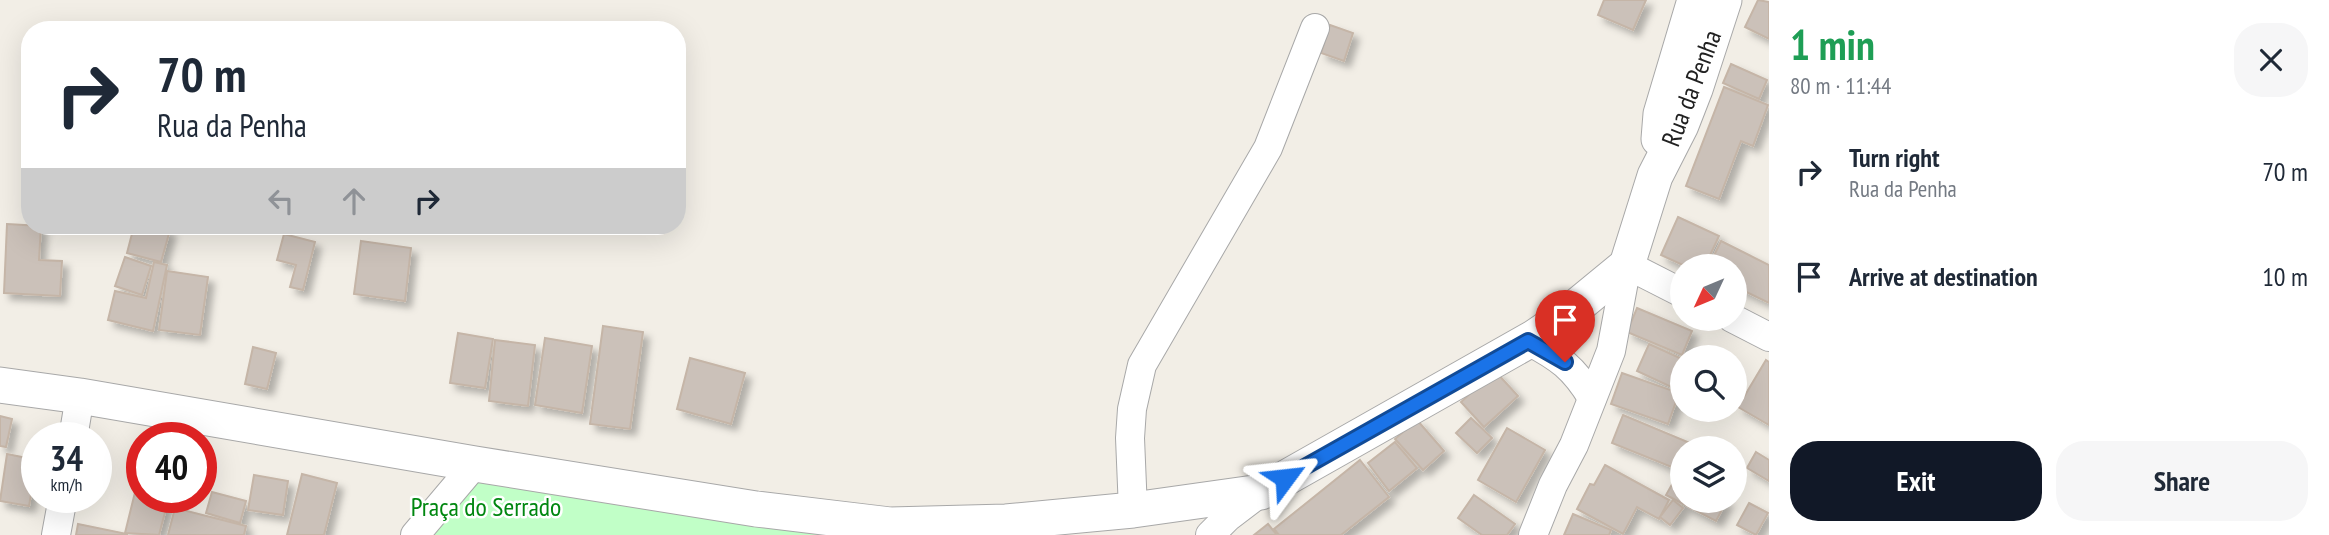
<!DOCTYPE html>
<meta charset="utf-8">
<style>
body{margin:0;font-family:"PT Sans Narrow",sans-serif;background:#f6f6f7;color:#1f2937;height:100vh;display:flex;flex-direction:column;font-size:26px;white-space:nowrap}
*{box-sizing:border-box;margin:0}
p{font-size:23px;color:#747a83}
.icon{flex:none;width:38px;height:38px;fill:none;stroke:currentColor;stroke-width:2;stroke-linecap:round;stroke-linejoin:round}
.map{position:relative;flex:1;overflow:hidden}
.drawer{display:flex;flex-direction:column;background:#fff;width:560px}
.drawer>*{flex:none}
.hud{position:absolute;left:21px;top:21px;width:665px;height:214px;border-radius:28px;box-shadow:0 7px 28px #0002;background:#fff;color:#1f2937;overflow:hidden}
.needle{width:46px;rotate:226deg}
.controls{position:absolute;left:1670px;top:254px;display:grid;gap:14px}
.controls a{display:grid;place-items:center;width:77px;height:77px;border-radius:50%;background:#fff;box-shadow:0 7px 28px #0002;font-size:35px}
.speed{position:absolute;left:21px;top:422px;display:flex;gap:14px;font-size:35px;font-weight:700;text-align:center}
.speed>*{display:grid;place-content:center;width:91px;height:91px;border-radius:50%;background:#fff;box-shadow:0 7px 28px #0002;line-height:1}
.speed small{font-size:18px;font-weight:400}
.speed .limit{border:10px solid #d22;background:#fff;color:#111}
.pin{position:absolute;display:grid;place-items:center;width:60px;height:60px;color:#fff;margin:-72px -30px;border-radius:50% 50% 50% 0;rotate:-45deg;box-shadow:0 0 7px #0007}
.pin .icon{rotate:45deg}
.me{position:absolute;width:77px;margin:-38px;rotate:60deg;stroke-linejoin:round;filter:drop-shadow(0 0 5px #0008)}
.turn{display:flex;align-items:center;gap:24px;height:147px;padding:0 21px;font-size:32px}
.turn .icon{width:91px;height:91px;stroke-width:2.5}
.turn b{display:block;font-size:49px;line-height:60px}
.lanes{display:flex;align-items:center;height:66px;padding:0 21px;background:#0003;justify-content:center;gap:35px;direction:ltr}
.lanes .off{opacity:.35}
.round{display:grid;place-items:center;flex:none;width:74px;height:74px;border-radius:28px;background:#f6f6f7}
.headline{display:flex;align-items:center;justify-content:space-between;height:119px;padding:0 21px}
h1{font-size:42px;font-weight:800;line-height:52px;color:#1e9e55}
.action{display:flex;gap:14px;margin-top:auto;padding:14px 21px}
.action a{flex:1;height:80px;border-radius:28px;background:#111827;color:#fff;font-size:28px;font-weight:800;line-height:80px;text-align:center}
.action a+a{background:#f6f6f7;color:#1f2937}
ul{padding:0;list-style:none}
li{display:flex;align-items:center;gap:21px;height:105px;padding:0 21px}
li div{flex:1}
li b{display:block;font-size:26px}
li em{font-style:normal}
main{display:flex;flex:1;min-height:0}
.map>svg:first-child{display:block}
</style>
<main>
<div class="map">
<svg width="1769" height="535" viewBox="0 0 1769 535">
<defs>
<filter id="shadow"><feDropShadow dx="6" dy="6" stdDeviation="3.5" flood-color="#0004"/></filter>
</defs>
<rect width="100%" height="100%" fill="#f2eee6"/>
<!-- park -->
<polygon fill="#c1ffc7" points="473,475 857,535 429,535"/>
<!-- building -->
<g fill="#cbc1b9" stroke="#c5b5a7" stroke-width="2" filter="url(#shadow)">
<polygon points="1604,0 1646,0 1633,30 1598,15"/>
<polygon points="1758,0 1769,2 1769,39 1745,27"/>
<polygon points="1330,25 1353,33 1344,61 1321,53"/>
<polygon points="1731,64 1767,80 1759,99 1723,83"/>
<polygon points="1724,87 1768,105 1753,146 1741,141 1719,199 1686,186"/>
<polygon points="1678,217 1719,236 1705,266 1685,266 1661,255"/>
<polygon points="7,224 41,226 39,260 62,261 60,296 4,293"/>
<polygon points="134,226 156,226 170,230 161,262 127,253"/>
<polygon points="284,234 315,242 303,290 290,287 296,265 277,260"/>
<polygon points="361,241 411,248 405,301 354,294"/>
<polygon points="1721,241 1769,265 1769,303 1734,286 1734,266 1709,266"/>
<polygon points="125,257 151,266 142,295 115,286"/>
<polygon points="154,262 167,265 153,331 108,320 115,291 146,298"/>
<polygon points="167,271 208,277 200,335 159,330"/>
<polygon points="1637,308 1692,331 1682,355 1627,332"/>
<polygon points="603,326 643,332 630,429 590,424"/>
<polygon points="458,333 493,339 485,388 450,383"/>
<polygon points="545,338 592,346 582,413 535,405"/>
<polygon points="495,340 535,345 528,406 489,401"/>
<polygon points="1649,344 1682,359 1682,392 1637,371"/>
<polygon points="253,347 276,353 267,389 245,384"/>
<polygon points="690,358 745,373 731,424 677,409"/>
<polygon points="1766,360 1769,362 1769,425 1738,407"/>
<polygon points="1495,371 1518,396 1484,427 1461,402"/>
<polygon points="1622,373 1679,393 1668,424 1611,404"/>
<polygon points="1623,415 1690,443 1688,448 1682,448 1682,463 1679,470 1612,443"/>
<polygon points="0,416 12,419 6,447 0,446"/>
<polygon points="1471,418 1492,438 1477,453 1456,433"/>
<polygon points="1417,420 1444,451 1423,470 1395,439"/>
<polygon points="1507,428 1545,450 1516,502 1478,480"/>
<polygon points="1395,442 1417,468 1389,491 1368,463"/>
<polygon points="1756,452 1769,460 1769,481 1747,468"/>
<polygon points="7,454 37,460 29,506 0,501"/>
<polygon points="1360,460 1389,497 1341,535 1279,535 1274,529"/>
<polygon points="1605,465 1669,500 1659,519 1637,507 1623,534 1577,509 1590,484 1594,485"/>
<polygon points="140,472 142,497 169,497 159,535 125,533"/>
<polygon points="1679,472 1682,474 1682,500 1727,500 1716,521 1666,495"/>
<polygon points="302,474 337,483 324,535 287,535"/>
<polygon points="254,475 288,481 283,515 248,510"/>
<polygon points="212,492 246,501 240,523 206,513"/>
<polygon points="1474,495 1515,524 1507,535 1482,535 1458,518"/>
<polygon points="1673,500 1683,508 1670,525 1660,517"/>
<polygon points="1749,503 1768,513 1756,535 1737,525"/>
<polygon points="175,508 246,526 244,535 168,535"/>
<polygon points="1573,514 1611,530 1609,535 1564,535"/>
<polygon points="78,524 127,534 127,535 76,535"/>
<polygon points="1268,524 1277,535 1254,535"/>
</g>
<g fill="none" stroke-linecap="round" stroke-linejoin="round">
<defs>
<g id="minor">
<polyline points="1732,318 1769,337"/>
<path d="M1528 341C1559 357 1574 368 1592 398"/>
<polyline points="73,438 80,396"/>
<polyline points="1133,510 1130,438 1132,409 1142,365 1268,148 1315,28"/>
<polyline points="56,535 63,497"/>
<polyline points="415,535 475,464"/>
<polyline points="1210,535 1228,517 1261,492"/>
<polyline points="1533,535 1553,485 1574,445 1611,351 1627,265 1682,293"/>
</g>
<g id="tertiary">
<polyline points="1659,139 1661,114 1695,0"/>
<polyline points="0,385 80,396 475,464 756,509 890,525 1006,522 1133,510 1261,492 1535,337 1560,320 1627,265 1655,176 1681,125 1695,89 1724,0"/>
</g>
</defs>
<!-- minor casing -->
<use href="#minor" stroke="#a8a8a8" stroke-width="30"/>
<!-- tertiary casing -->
<use href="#tertiary" stroke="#a8a8a8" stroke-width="37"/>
<!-- minor -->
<use href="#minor" stroke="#fff" stroke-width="28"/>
<!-- tertiary -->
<use href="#tertiary" stroke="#fff" stroke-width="35"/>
</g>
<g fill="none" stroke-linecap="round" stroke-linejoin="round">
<defs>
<polyline id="route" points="1285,478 1528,341 1565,362"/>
</defs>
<!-- route casing -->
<use href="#route" stroke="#114b97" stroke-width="18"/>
<!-- route -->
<use href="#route" stroke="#1a73e8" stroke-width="12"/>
</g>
<g text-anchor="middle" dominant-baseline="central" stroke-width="5" stroke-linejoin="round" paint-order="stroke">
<!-- street labels -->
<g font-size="26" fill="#212121" stroke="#fff">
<text transform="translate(1691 88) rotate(-69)">Rua da Penha</text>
</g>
<!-- park labels -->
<g font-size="26" fill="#018710" stroke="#fff">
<text x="486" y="506">Praça do Serrado</text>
</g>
</g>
</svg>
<div class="controls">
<a><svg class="needle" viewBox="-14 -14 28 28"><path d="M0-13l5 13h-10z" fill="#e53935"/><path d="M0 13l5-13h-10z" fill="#747a83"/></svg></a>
<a><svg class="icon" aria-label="search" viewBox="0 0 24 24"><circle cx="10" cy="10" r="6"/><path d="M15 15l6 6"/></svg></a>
<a><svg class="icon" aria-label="layers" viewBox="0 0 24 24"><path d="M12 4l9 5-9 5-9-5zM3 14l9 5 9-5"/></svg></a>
</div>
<div class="speed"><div>34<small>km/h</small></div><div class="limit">40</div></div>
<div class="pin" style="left:1565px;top:362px;background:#d93025"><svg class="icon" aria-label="arrive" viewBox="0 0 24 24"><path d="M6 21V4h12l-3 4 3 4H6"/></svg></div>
<svg class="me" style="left:1285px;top:478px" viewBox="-20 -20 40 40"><path d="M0-17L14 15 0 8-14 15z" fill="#1a73e8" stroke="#fff" stroke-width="4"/></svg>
<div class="hud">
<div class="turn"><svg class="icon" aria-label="right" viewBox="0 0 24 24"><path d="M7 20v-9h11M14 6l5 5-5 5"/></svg><div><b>70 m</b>Rua da Penha</div></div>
<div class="lanes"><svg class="icon off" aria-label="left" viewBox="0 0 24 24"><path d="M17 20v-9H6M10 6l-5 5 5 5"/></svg><svg class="icon off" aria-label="ahead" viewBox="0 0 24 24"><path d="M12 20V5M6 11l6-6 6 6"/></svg><svg class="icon" aria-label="right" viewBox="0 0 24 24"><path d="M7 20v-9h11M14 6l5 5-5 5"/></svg></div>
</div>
</div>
<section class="drawer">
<div class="headline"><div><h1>1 min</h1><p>80 m · 11:44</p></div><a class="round"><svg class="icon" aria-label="close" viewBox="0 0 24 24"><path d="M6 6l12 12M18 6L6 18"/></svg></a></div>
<ul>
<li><svg class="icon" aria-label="right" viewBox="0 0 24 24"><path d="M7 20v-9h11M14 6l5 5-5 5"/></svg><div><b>Turn right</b><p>Rua da Penha</p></div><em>70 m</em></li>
<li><svg class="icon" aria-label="arrive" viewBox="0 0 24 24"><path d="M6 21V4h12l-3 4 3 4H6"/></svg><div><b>Arrive at destination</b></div><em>10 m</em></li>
</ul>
<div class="action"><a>Exit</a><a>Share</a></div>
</section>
</main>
